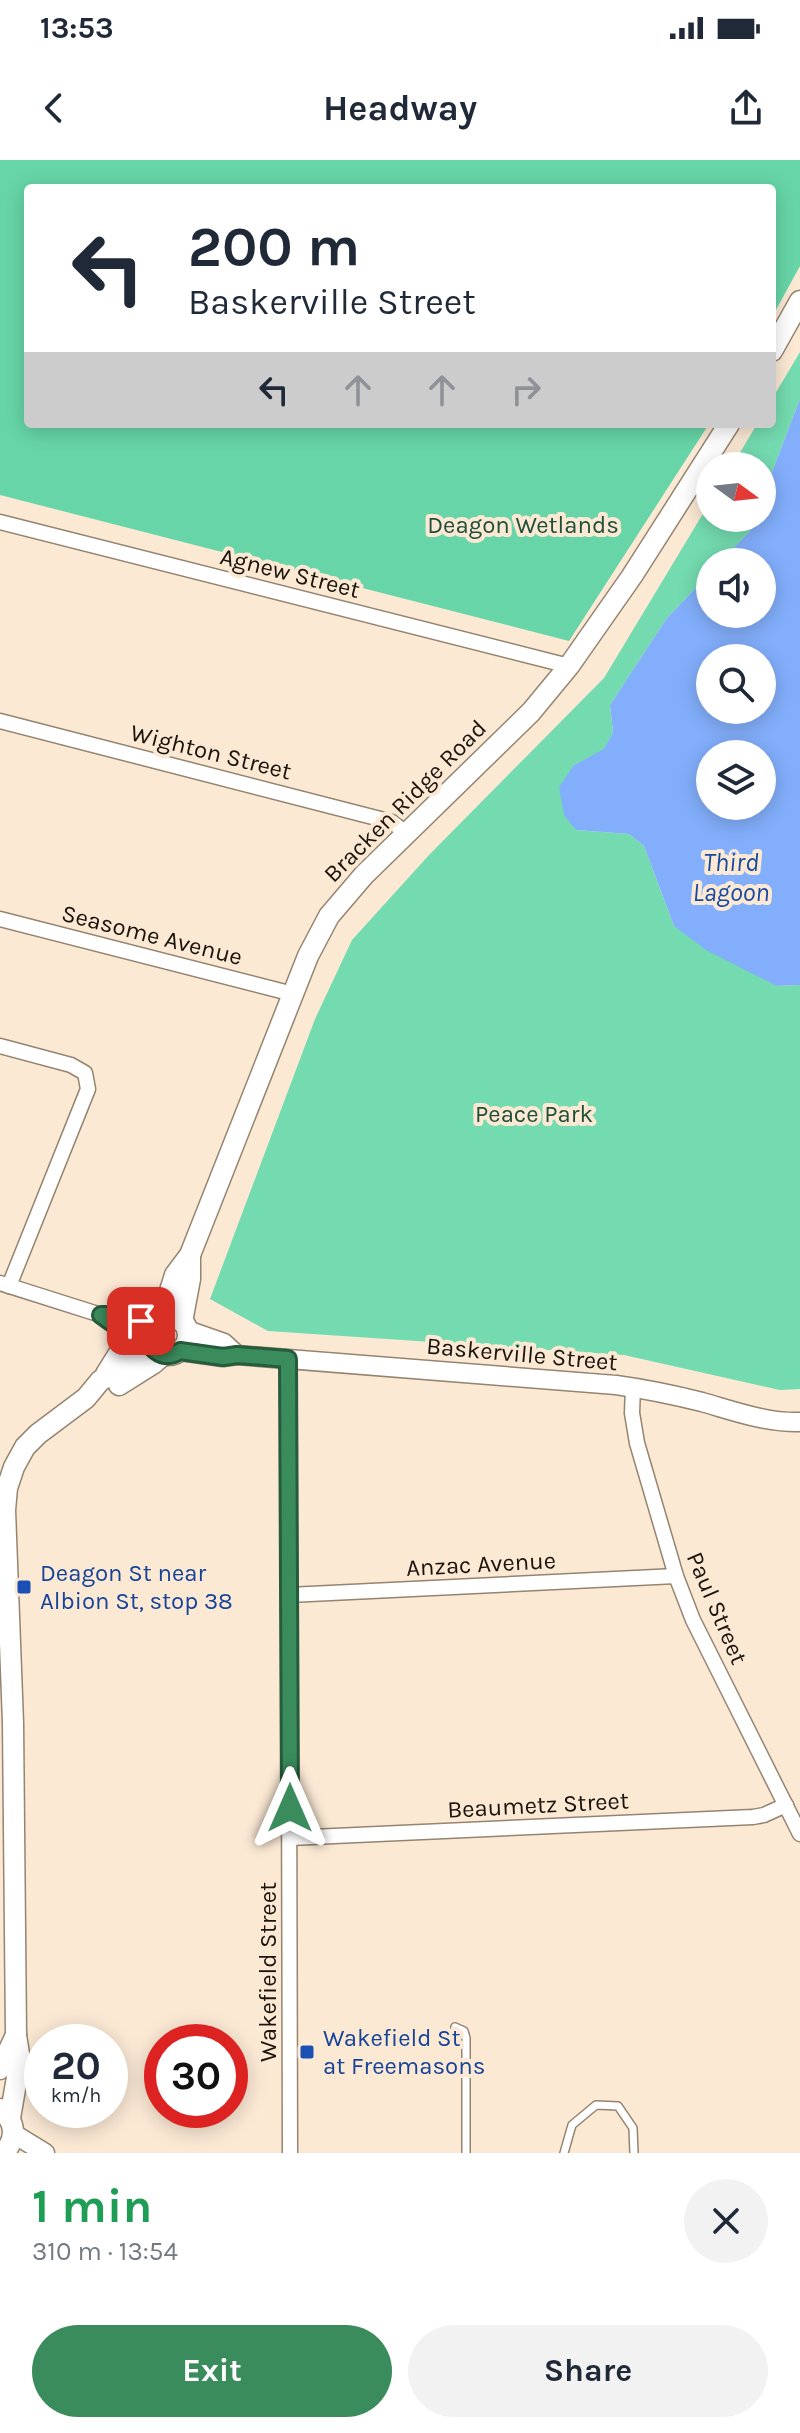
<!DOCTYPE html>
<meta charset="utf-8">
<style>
body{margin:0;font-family:Karla,sans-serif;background:#f2f2f3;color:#1f2937;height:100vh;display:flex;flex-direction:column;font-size:30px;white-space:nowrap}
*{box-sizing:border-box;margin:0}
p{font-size:26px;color:#747a83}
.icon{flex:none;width:44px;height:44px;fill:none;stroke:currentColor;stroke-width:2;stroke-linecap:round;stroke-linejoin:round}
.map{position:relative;height:1993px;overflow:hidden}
.drawer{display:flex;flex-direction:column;background:#fff;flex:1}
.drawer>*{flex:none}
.banner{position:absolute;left:24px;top:24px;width:752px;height:244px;border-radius:8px;box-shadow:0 4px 20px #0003;background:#fff;color:#1f2937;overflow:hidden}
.needle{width:52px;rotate:105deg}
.controls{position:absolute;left:696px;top:292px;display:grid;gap:16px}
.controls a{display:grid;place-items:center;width:80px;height:80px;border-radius:50%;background:#fff;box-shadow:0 4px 20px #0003;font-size:40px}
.speed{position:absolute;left:24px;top:1864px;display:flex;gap:16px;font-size:40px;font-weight:700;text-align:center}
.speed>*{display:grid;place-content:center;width:104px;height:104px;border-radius:50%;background:#fff;box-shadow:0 4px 20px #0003;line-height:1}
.speed small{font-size:20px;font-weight:400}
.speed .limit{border:12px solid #d22;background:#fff;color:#111}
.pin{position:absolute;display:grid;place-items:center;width:68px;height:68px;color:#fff;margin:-34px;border-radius:16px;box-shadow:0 4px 12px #0006}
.me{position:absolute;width:88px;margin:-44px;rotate:0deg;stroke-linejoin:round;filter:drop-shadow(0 0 6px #0008)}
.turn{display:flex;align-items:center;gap:28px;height:168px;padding:0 32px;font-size:36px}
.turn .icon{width:104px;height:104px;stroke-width:2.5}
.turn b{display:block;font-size:56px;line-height:68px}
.lanes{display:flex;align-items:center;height:76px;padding:0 32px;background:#0003;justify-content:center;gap:40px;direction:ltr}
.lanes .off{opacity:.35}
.round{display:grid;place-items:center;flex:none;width:84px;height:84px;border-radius:42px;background:#f2f2f3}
.summary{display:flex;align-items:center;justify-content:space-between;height:136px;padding:0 32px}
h1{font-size:48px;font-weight:700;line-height:60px;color:#1e9e55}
.button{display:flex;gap:16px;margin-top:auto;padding:16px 32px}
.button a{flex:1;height:92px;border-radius:48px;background:#3b8c5d;color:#fff;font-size:32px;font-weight:700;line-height:92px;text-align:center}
.button a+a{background:#f2f2f3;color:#1f2937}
.status{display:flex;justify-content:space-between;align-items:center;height:56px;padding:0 40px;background:#fff;direction:ltr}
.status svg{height:22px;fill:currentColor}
header{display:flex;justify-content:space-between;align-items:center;height:104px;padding:0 32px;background:#fff;font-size:36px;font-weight:700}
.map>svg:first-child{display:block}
</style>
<div class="status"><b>13:53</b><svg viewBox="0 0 49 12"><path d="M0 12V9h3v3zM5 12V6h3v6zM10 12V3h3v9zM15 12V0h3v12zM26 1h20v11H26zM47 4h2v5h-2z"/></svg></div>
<header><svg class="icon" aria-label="back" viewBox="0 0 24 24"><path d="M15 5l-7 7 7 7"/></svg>Headway<svg class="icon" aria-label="share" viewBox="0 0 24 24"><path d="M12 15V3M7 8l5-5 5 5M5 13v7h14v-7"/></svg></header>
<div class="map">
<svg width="800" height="1993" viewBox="0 0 800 1993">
<rect width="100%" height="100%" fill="#fbe9d4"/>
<!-- green -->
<g fill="#74dbb0">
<polygon points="800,192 800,239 762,338 762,306 732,306 757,264 772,264 772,239"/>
<polygon points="710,342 710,358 755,358 750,371 720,402 710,402 710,413 667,458 610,545 613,572 604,590 574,605 576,670 629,674 644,686 674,766 777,826 800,825 800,1229 780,1230 624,1195 268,1171 210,1139 315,859 352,780 429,695 604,518"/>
</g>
<!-- forest -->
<polygon fill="#67d5a8" points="0,0 800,0 800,106 772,157 772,28 28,28 28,264 709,264 569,481 0,335"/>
<!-- water -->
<path fill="#82aefb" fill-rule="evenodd" d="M800 239V825L777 826 706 790 674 766 644 686 629 674 576 670 564 655 559 627 574 605 604 589 613 572 610 545 667 458 710 413V454H762V402H720L750 371 755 358H762V338ZM710 498H762V550H710ZM710 594H762V646H710Z"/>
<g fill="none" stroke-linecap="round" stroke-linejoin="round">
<defs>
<g id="service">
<polyline points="455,1867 464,1871 466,1878 466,1993"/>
<polyline points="564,1993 572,1965 596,1945 618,1946 633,1968 634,1993"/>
</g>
<g id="minor">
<polyline points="0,362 569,506"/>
<polyline points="0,561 392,662 407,674"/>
<polyline points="0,759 293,834"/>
<polyline points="0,886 71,905 85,913 88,929 9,1126"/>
<polyline points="0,1123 101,1155 118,1155 152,1163"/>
<polyline points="101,1155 136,1180 149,1183"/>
<polyline points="288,1199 290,1993"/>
<polyline points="633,1227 632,1253 637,1283 676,1416 693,1460 800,1674"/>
<polyline points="289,1435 676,1416"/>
<polyline points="290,1678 753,1657 764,1655 786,1645"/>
</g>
<g id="tertiary">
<polyline points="187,1170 224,1183 237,1195"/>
<path d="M180 1191 223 1197 237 1195 616 1225C645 1229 674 1235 702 1242 734 1251 766 1263 800 1262"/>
<polyline points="14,1974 45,1993"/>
</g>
<g id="secondary">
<polyline points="772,191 800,141"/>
<circle cx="168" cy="1175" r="20"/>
<polyline points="162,1156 175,1115 190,1095 308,796 329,756 364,715 531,552 569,506 632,416 729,264"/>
<polyline points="182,1162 190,1119 190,1095"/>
<polyline points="106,1214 121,1190 122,1171"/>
<polyline points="119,1225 154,1203 163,1195"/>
<polyline points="0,1909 16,1875"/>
<path d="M0 1949C16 1961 17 1978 4 1993"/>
<polyline points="10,1958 20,1900 16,1875 13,1563 5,1350 7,1328 14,1307 25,1287 38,1274 86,1238 100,1221 150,1186"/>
</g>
</defs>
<!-- service casing -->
<use href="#service" stroke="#948470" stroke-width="10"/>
<!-- minor casing -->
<use href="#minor" stroke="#948470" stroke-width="17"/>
<!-- tertiary casing -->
<use href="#tertiary" stroke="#948470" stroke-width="21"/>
<!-- secondary casing -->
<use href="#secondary" stroke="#948470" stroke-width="23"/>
<!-- service -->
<use href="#service" stroke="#fff" stroke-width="7"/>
<!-- minor -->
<use href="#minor" stroke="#fff" stroke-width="14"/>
<!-- tertiary -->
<use href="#tertiary" stroke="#fff" stroke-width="18"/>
<!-- secondary -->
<use href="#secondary" stroke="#fff" stroke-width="20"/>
</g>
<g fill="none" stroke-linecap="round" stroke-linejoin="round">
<defs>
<path id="route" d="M141 1161 118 1155H101L136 1180 149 1183C156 1195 168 1199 180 1191L223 1197 237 1195 288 1199 290 1648"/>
</defs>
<!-- route casing -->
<use href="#route" stroke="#265b3c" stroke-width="20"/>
<!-- route -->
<use href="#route" stroke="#3b8c5d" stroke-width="14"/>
</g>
<!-- markers -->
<g fill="#1a4fb4" stroke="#fbe9d4" stroke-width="3">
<rect x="16" y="1419" width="16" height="16" rx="4"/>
<rect x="299" y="1884" width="16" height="16" rx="4"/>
</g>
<g text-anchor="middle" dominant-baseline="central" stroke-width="8" stroke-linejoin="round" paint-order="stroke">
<!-- park labels -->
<g font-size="24" fill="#1f4e3b" stroke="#fbe9d4">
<text x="523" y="365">Deagon Wetlands</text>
<text x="534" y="954">Peace Park</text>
</g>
<!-- street labels -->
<g font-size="24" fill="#1b140d" stroke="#fbe9d4">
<text transform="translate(290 413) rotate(14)">Agnew Street</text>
<text transform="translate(211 592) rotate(14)">Wighton Street</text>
<text transform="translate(405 641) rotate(-45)">Bracken Ridge Road</text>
<text transform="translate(152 775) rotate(14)">Seasome Avenue</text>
<text transform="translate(522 1194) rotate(5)">Baskerville Street</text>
<text transform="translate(481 1404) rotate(-3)">Anzac Avenue</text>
<text transform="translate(717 1448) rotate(67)">Paul Street</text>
<text transform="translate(538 1645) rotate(-3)">Beaumetz Street</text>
<text transform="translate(268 1812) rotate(-90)">Wakefield Street</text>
</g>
<!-- transit labels -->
<g font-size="24" fill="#164399" stroke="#fbe9d4" text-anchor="start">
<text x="40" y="1413">Deagon St near<tspan x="40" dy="28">Albion St, stop 38</tspan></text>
<text x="323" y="1878">Wakefield St<tspan x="323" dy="28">at Freemasons</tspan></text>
</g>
<!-- water labels -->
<g font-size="26" font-style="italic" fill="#194aa1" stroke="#fbe9d4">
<text x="731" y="702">Third<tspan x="731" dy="30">Lagoon</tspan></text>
</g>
</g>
</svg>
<div class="controls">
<a><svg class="needle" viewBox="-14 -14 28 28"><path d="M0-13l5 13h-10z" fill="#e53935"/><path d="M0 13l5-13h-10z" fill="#747a83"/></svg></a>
<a><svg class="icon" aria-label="sound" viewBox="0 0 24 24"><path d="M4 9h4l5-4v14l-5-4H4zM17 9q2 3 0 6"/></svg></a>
<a><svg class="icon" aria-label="search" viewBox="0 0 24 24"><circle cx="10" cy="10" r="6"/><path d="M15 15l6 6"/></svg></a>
<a><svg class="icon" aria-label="layers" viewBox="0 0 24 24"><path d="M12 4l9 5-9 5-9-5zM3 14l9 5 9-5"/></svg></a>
</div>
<div class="speed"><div>20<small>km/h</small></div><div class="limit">30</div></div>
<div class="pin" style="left:141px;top:1161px;background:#d93025"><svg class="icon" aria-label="arrive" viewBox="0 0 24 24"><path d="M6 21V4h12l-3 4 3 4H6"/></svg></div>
<svg class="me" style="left:290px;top:1648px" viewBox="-20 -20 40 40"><path d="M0-17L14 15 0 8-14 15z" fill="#3b8c5d" stroke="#fff" stroke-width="4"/></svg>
<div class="banner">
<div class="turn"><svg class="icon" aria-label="left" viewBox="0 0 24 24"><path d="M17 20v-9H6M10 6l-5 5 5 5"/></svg><div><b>200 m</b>Baskerville Street</div></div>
<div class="lanes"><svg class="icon" aria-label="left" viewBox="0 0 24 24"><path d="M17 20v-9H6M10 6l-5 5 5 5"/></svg><svg class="icon off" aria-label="ahead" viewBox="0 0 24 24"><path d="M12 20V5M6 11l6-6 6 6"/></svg><svg class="icon off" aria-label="ahead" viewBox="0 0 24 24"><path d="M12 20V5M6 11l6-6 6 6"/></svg><svg class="icon off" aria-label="right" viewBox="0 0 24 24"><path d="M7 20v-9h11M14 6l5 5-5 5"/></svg></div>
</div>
</div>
<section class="drawer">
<div class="summary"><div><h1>1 min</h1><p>310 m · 13:54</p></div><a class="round"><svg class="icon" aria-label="close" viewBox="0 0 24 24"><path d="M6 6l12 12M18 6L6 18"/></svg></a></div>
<div class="button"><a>Exit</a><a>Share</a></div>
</section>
